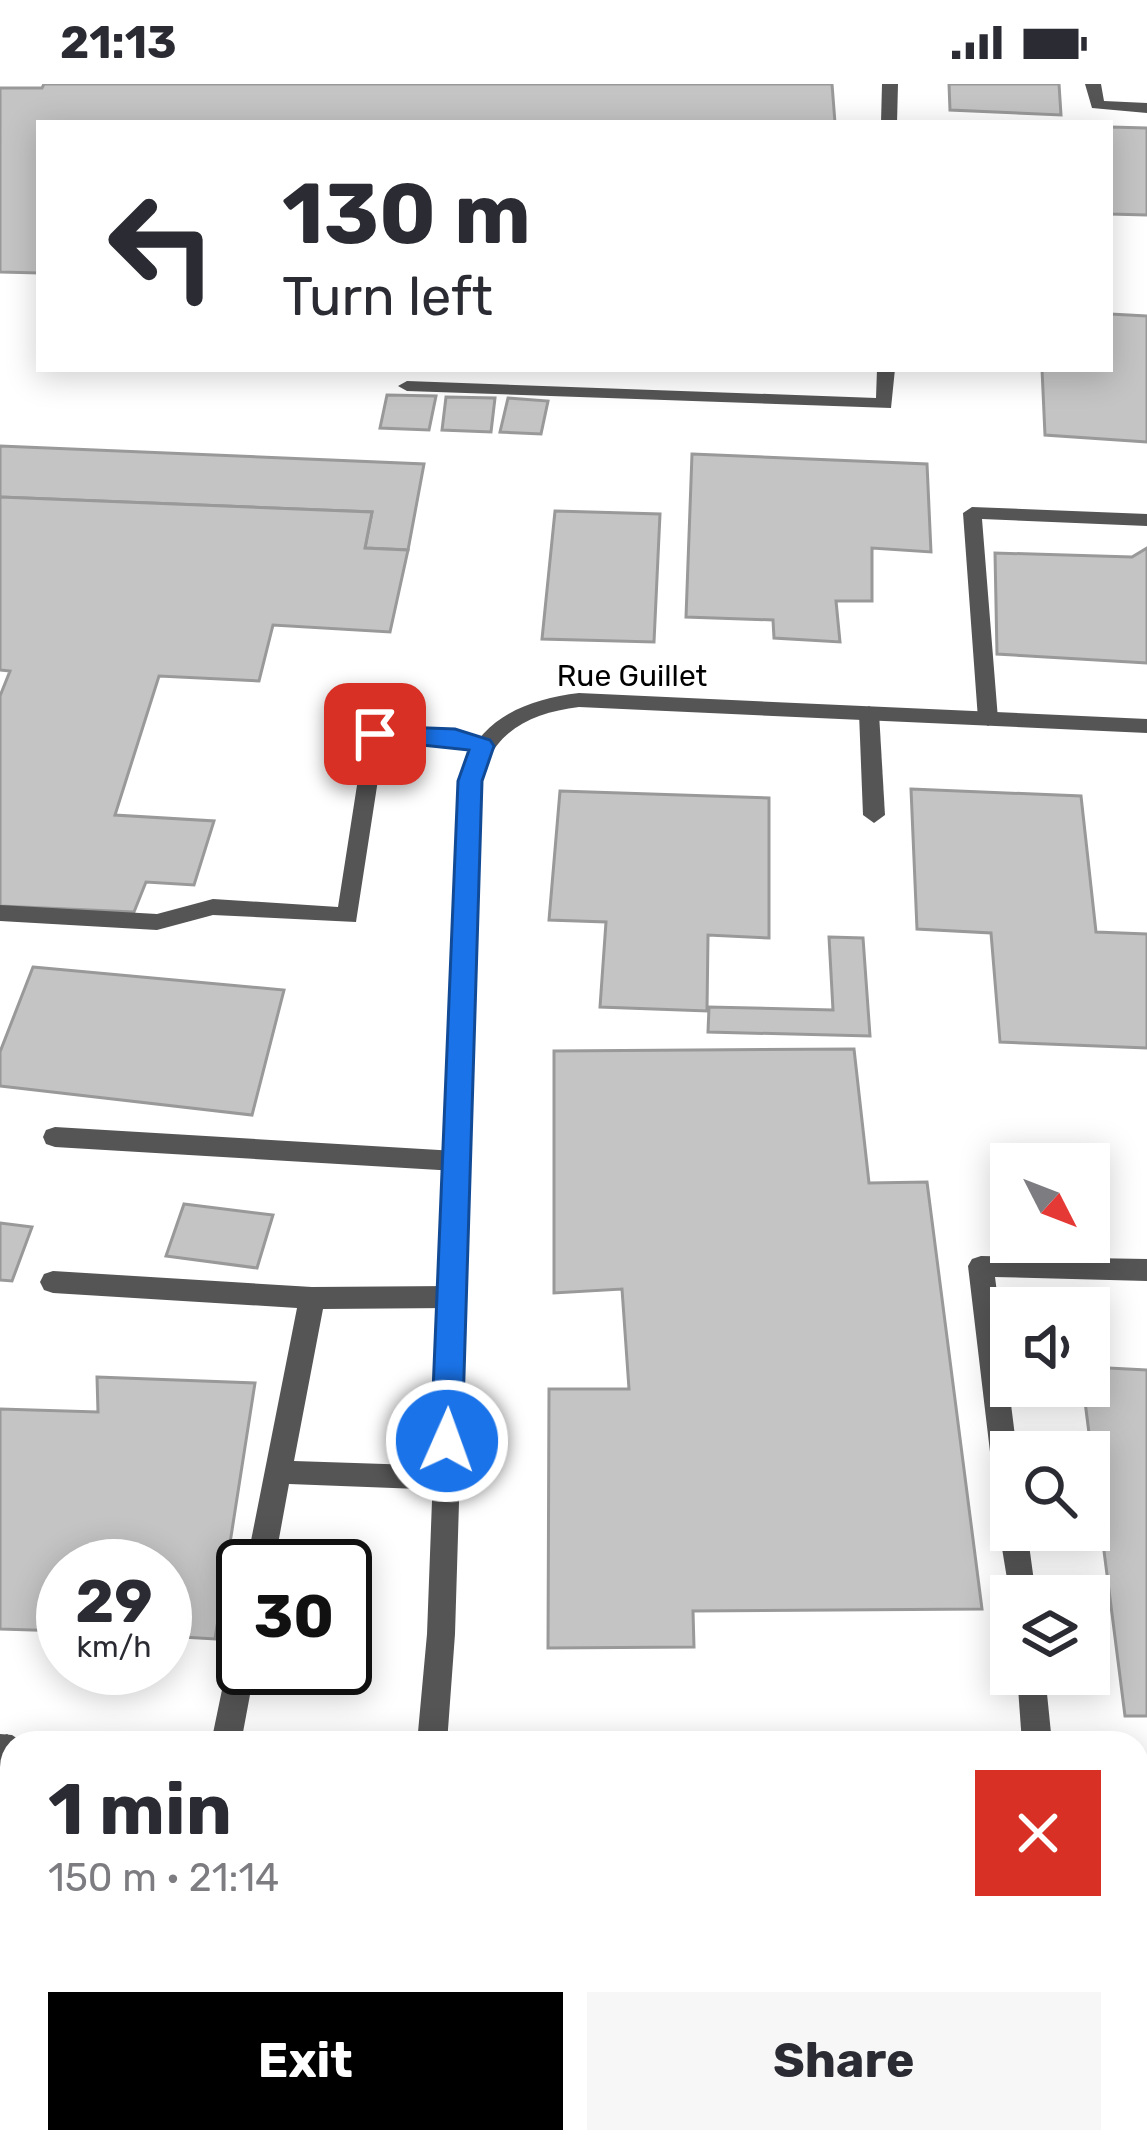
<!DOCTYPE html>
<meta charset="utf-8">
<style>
body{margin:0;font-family:Rubik,sans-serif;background:#f7f7f7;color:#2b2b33;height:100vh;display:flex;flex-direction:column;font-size:45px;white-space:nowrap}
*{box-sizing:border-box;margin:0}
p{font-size:39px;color:#7c7c81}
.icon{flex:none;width:66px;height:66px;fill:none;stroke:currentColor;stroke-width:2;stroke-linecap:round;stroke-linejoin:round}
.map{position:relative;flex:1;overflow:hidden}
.details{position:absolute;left:0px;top:1647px;width:1149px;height:423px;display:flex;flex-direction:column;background:#fff;border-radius:36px 36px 0 0;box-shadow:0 6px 30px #0003}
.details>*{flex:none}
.hud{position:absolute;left:36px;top:36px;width:1077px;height:252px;border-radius:0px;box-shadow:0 6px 30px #0003;background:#fff;color:#2b2b33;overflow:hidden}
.needle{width:78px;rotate:132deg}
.buttons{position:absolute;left:990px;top:1059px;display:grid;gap:24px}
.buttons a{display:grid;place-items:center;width:120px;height:120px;border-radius:0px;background:#fff;box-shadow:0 6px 30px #0003;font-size:60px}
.speed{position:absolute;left:36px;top:1455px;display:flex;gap:24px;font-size:60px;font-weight:700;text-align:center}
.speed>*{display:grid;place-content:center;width:156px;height:156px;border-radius:50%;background:#fff;box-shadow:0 6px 30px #0003;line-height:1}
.speed small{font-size:30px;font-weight:400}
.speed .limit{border:6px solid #111;border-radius:18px;background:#fff;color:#111}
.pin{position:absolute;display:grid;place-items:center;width:102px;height:102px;color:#fff;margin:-51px;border-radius:24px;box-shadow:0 6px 18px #0006}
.me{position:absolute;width:132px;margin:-66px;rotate:2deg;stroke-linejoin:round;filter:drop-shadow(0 0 9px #0008)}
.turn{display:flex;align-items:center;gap:42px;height:252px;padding:0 48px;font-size:54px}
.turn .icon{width:156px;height:156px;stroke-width:2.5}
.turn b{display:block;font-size:84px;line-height:102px}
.round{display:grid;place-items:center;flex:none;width:126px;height:126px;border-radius:0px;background:#f7f7f7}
.overview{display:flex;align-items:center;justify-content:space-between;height:204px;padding:0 48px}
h1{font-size:72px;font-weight:700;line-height:90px}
.cta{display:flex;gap:24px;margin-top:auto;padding:24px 48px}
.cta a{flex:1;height:138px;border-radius:0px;background:#000;color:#fff;font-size:48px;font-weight:700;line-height:138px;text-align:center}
.cta a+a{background:#f7f7f7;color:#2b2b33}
.status{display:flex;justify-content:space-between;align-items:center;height:84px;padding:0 60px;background:#fff;direction:ltr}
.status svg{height:33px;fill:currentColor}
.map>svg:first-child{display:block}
</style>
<div class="status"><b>21:13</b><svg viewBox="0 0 49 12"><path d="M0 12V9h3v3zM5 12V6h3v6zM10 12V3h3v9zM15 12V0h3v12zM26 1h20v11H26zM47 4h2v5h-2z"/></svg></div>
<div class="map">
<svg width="1147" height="2068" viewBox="0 0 1147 2068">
<rect width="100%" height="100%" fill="#fff"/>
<!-- building -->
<g fill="#c4c4c4" stroke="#999" stroke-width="3">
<polygon points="44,0 832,0 835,39 39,39 39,189 0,188 0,4 42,4"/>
<polygon points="949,0 1059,0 1061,31 950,26"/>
<polygon points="1110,43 1147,44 1147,131 1110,130"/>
<polygon points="1110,230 1147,232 1147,358 1045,351 1042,285 1110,285"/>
<polygon points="387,311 436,312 429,346 380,344"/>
<polygon points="446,313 495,314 491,348 442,346"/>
<polygon points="508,314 548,317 541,350 500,348"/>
<polygon points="0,362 424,380 408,466 365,464 372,428 0,413"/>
<polygon points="692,370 927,380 931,468 872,464 872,517 836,517 840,558 774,554 773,536 686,533"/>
<polygon points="0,413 372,428 365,464 408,466 390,548 273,541 259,597 159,592 115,731 214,737 194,801 146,798 134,828 0,822 0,612 10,587 0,586"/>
<polygon points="555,427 660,430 654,558 542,555"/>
<polygon points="1147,464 1147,579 997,570 995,469 1132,473"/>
<polygon points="911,705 1081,712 1096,848 1147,850 1147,964 1000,958 991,849 917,845"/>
<polygon points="560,707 769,714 769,854 708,851 707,927 600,923 606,838 549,836"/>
<polygon points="829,853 863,854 870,952 708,948 709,923 833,926"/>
<polygon points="33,883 284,906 252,1031 0,1002 0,968"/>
<polygon points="854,965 869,1099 927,1098 982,1525 693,1527 694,1563 548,1564 549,1305 629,1305 622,1205 554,1209 554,967"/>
<polygon points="184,1120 273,1131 257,1184 166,1172"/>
<polygon points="0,1139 32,1143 12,1197 0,1196"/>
<polygon points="1089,1283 1147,1286 1147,1632 1125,1632 1083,1302 1089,1302"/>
<polygon points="97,1293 255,1299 215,1555 165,1552 165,1482 63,1482 63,1547 0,1545 0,1325 98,1328"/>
<polygon points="1137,1874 1147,1874 1147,2068 1124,2068 1123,2058 1137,2058"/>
<polygon points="17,2058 301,2058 300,2068 15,2068"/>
<polygon points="423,2058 687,2058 686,2068 422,2068"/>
</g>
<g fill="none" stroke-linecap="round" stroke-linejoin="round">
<!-- service -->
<g fill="#555" fill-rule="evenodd">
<polygon points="882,0 898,0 897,39 881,39"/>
<polygon points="1085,0 1101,0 1104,17 1147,19 1147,29 1092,24"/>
<polygon points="877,285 895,285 891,324 407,307 398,302 407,297 876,314"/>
<polygon points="972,423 1147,430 1147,442 982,435 998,635 988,642 978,635 963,429"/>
<polygon points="869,622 879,629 885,731 874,739 863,731 859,629"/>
<polygon points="375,643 455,646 489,657 492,662 482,669 454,660 384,657 356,838 213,831 157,846 0,837 0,821 157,830 213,815 338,823 365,650"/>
<polygon points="55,1043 456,1067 465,1070 468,1077 465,1084 456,1087 55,1063 46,1060 43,1053 46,1046"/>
<polygon points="981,1172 1147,1175 1147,1197 995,1193 1017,1368 1011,1368 1011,1446 1027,1446 1036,1512 1011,1512 1011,1519 999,1446 1004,1437 997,1427 968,1182 972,1175"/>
<polygon points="53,1187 312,1203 451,1202 460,1205 464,1213 460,1221 451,1224 323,1225 294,1377 445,1382 455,1385 459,1394 455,1403 445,1406 289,1400 274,1482 246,1482 297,1224 53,1209 44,1206 40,1198 44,1190"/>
<polygon points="243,1559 243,1584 255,1584 241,1659 211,1659 229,1572 233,1562"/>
<polygon points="1017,1590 1045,1590 1052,1659 1022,1659"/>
<polygon points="7,1650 20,1659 12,1659 12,1700 0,1707 0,1653"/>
<polygon points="381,2058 413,2058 412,2068 380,2068"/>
<polygon points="700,2058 732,2058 731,2068 699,2068"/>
</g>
<!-- minor -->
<g fill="#555" fill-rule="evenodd">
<path d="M579 609 1147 635V649L579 623C531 629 492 647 481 697L455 1550 447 1659H417L427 1550 459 697C474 637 522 616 579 609Z"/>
<polygon points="0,1650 12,1651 24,1659 12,1659 12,1679 0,1678"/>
<polygon points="1137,1731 1147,1732 1147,1762 1137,1761"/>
</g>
</g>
<!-- route -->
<polygon fill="#1a73e8" stroke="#114b97" stroke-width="3" points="375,642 455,645 490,656 494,662 482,697 462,1357 457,1366 447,1370 436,1366 431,1357 458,697 469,666 366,655 363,650"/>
<g text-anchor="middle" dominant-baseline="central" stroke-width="9" stroke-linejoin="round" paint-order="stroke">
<!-- street labels -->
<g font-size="30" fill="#000" stroke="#fff">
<text x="632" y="592">Rue Guillet</text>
</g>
</g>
</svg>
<div class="buttons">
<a><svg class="needle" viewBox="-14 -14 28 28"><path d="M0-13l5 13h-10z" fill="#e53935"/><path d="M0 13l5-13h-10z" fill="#7c7c81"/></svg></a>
<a><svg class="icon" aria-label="sound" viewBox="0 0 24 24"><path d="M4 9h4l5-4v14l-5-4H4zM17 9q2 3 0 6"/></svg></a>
<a><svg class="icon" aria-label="search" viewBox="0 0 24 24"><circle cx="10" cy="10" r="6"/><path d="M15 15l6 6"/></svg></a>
<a><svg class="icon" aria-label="layers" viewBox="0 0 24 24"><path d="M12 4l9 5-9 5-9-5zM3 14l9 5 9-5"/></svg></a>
</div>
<div class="speed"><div>29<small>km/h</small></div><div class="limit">30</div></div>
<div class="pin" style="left:375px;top:650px;background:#d93025"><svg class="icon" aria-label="arrive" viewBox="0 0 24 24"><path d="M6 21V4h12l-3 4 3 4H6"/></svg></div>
<svg class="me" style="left:447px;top:1357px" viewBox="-20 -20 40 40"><circle r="17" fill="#1a73e8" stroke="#fff" stroke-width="3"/><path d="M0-11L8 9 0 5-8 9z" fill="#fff"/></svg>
<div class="hud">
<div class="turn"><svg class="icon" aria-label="left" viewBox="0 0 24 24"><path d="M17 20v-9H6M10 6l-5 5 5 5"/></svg><div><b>130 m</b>Turn left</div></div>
</div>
<section class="details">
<div class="overview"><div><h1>1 min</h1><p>150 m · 21:14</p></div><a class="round" style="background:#d93025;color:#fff"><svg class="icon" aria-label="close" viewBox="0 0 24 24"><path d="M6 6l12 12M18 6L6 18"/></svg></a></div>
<div class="cta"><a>Exit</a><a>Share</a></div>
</section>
</div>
